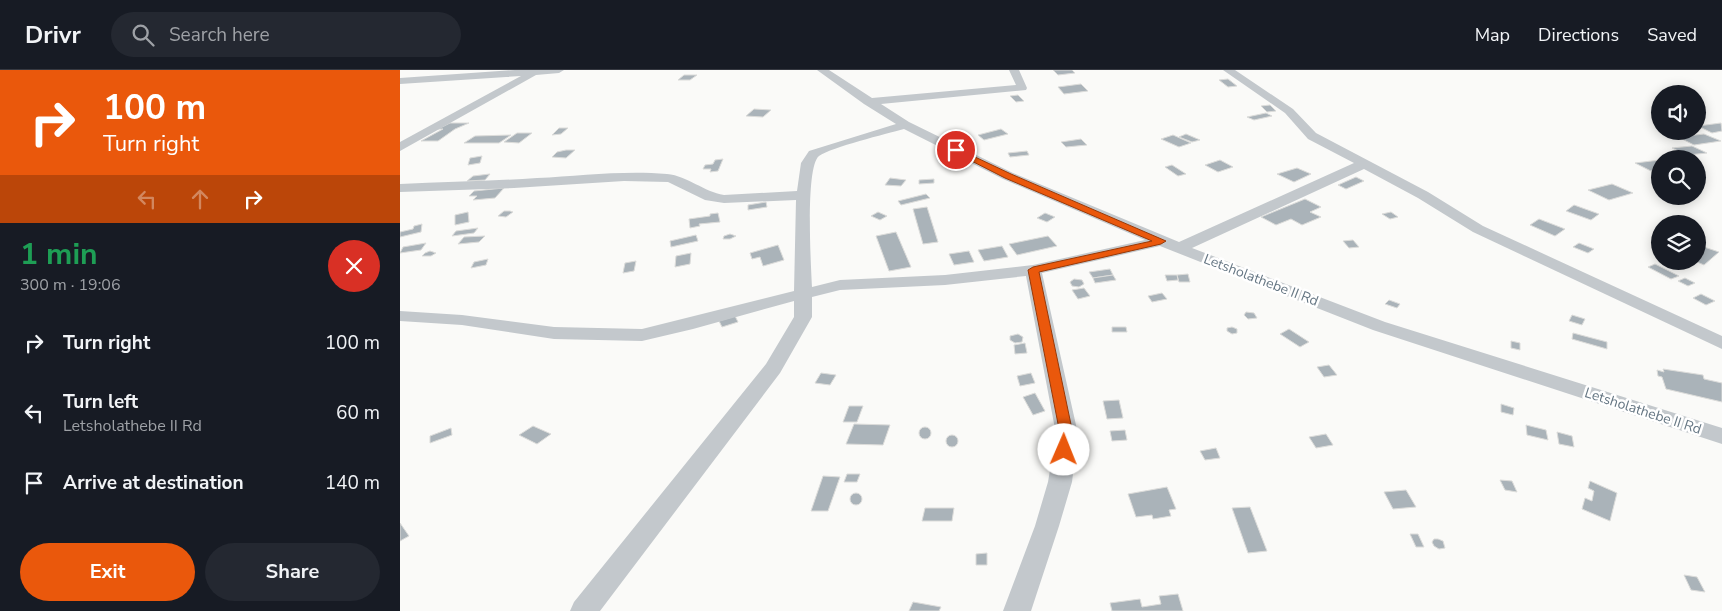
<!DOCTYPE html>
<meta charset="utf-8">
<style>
body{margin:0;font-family:"Nunito Sans",sans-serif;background:#242831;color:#f1f3f6;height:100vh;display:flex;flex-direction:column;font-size:19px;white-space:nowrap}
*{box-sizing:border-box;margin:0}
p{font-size:16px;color:#9ea1a6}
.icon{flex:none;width:28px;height:28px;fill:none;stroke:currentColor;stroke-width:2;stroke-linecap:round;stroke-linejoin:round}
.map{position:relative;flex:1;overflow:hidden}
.drawer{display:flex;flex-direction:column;background:#171b24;width:400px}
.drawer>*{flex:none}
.banner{background:#ea580c;color:#fff;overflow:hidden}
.tools{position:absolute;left:1251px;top:15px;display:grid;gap:10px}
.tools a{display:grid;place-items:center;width:55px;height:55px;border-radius:50%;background:#171b24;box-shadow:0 2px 12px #0003;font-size:25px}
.pin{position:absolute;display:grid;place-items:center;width:42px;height:42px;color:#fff;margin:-21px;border:2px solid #fff;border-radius:50%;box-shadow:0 1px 5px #0007}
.me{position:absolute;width:55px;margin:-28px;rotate:1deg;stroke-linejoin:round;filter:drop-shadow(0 0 4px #0008)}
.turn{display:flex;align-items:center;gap:18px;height:105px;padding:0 20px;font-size:22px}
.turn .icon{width:65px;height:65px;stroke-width:2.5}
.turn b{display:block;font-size:35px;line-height:42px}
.lanes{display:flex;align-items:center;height:48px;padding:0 20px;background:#0003;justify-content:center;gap:25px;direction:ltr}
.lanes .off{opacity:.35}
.round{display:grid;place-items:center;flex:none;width:52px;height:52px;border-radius:26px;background:#242831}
.summary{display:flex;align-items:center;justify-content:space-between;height:85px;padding:0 20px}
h1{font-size:30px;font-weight:700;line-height:38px;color:#1e9e55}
.button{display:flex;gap:10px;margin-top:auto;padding:10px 20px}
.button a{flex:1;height:58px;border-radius:30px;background:#ea580c;color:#fff;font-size:20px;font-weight:700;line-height:58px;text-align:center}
.button a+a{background:#242831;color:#f1f3f6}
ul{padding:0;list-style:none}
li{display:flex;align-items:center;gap:15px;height:70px;padding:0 20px}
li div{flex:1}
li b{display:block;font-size:19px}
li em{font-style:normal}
header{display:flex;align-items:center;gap:30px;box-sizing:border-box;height:70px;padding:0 25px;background:#171b24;border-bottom:1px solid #363941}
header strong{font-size:24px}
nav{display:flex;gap:28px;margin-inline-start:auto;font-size:18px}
.search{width:350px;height:45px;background:#242831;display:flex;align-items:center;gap:12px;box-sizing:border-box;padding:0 18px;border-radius:28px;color:#9ea1a6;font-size:19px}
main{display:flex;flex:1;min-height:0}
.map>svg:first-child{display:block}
</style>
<header>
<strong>Drivr</strong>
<div class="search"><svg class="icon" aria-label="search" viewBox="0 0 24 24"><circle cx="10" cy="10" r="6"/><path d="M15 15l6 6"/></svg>Search here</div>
<nav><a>Map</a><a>Directions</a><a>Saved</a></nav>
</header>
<main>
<section class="drawer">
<div class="banner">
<div class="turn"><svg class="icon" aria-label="right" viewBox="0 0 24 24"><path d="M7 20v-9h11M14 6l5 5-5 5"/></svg><div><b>100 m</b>Turn right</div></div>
<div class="lanes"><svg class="icon off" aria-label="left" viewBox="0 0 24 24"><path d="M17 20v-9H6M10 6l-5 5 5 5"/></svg><svg class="icon off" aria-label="ahead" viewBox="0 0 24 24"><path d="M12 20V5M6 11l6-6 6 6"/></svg><svg class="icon" aria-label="right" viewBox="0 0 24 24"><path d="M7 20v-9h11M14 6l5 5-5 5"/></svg></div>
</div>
<div class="summary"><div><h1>1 min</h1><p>300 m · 19:06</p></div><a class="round" style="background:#d93025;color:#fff"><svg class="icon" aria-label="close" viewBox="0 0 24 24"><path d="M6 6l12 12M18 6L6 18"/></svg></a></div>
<ul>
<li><svg class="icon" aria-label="right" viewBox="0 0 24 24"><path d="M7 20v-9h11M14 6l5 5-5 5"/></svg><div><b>Turn right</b></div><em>100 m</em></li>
<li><svg class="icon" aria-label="left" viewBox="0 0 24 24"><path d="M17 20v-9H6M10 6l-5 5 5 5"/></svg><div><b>Turn left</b><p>Letsholathebe II Rd</p></div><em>60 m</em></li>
<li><svg class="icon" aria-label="arrive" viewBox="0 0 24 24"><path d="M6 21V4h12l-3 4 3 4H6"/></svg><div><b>Arrive at destination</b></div><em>140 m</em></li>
</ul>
<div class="button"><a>Exit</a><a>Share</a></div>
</section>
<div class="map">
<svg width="1322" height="541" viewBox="0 0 1322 541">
<rect width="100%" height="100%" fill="#fafaf8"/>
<!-- building -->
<g fill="#aab3b9" stroke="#dcdcda">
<polygon points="653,0 672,0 675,3 658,5"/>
<polygon points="284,5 297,5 290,10 278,10"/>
<polygon points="828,9 837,16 828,17 819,10"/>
<polygon points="681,14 688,21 664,24 658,17"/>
<polygon points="618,25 624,31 616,32 610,26"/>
<polygon points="870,35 876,41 867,42 861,36"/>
<polygon points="354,39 371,40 363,47 346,46"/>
<polygon points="866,43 872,46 854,50 847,47"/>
<polygon points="50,53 69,53 55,59 38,71 21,71 43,59 38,59"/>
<polygon points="1321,53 1322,61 1312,63 1298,56"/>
<polygon points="159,58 168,58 161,64 152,65"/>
<polygon points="601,59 608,64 584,70 578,65"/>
<polygon points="117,63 132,63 119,73 104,72"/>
<polygon points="786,64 800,70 792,72 779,67"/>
<polygon points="1304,64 1321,71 1294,75 1278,67"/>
<polygon points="111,65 99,73 64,73 75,66"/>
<polygon points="773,65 791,73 779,77 761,69"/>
<polygon points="681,69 687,75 666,77 661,72"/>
<polygon points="1292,76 1307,83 1287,85 1272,78"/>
<polygon points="166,80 175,80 166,88 152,87 157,82"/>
<polygon points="627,81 629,85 610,87 608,83"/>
<polygon points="82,86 80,93 68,95 70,88"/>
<polygon points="323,89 318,101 310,102 311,99 303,99 305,95 313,94 315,90"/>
<polygon points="820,90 833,97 818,102 805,95"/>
<polygon points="1260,90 1260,100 1251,101 1235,93"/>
<polygon points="772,95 786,104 778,106 765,97"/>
<polygon points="897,98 911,104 894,112 877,104"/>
<polygon points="90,104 85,110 67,111 73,106"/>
<polygon points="956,107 964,111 946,119 938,115"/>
<polygon points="490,108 506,110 501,116 485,115"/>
<polygon points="534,109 534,113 519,114 519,110"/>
<polygon points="1212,114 1233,123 1209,130 1188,120"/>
<polygon points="104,118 95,128 73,130 77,126 69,126 74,121"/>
<polygon points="526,124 530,128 501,135 498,131"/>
<polygon points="905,129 921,137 910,142 921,147 902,155 891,149 876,155 861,147"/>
<polygon points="366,132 367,137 348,140 348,135"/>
<polygon points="1174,135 1199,144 1191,150 1166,141"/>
<polygon points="527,137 538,172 523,174 513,139"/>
<polygon points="104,141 110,141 113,142 106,147 98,146"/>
<polygon points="68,142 69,152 55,155 55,145"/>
<polygon points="478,142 487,146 480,150 471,146"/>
<polygon points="991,142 998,147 990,149 982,144"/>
<polygon points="318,143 320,152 299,154 300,156 290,158 289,149 310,146 310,144"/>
<polygon points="645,143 655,147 647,152 637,148"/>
<polygon points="1139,149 1165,159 1155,166 1130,155"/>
<polygon points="22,154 21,162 0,167 0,162 13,159 14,156"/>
<polygon points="78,158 74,163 52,166 56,161"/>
<polygon points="496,162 511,197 489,201 476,166"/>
<polygon points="330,164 336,166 330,169 323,169 324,166"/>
<polygon points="296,165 298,171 271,177 270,171"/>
<polygon points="85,166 79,172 58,174 64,167"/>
<polygon points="648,166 657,176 617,185 609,174"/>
<polygon points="953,170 959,177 949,178 943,171"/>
<polygon points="26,173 21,180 0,183 3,177"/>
<polygon points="1179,173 1194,179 1188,183 1173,177"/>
<polygon points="378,175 384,190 363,196 360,187 352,189 350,183"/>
<polygon points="1298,175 1319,182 1304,195 1295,191 1298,191"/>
<polygon points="602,176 608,187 584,191 578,180"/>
<polygon points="30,181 36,183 31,186 22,186 25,183"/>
<polygon points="569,181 574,192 554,195 549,184"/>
<polygon points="291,183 290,194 275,197 276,186"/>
<polygon points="88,189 86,195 71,198 74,192"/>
<polygon points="236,191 234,201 223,203 225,193"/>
<polygon points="1255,194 1279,206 1271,209 1248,197"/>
<polygon points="710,199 713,205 693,208 689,202"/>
<polygon points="788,204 790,212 779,212 777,205"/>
<polygon points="713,205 716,210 695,213 693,208"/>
<polygon points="765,205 777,205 778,210 767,211"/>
<polygon points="1285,208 1295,213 1288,216 1278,211"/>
<polygon points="674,209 682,210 684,214 679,217 672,216 670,212"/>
<polygon points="684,218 690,226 678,229 672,220"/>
<polygon points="762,223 767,229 752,232 748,226"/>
<polygon points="1301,224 1315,231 1306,235 1293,228"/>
<polygon points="989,230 1000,234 997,238 985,234"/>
<polygon points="846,242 854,243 857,248 848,249 844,245"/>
<polygon points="1172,245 1185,249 1182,255 1169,251"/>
<polygon points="335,246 338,252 322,257 319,251"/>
<polygon points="712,257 726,257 727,262 712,262"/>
<polygon points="832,257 837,259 837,263 832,264 827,261 827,258"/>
<polygon points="889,259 909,272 900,277 880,264"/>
<polygon points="1173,263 1207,272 1207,279 1172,269"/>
<polygon points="618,264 623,267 622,272 615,273 610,270 610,266"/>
<polygon points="1111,271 1120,273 1120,280 1111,278"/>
<polygon points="625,273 627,283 615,284 614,275"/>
<polygon points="929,295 937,305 924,307 917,297"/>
<polygon points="1263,299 1303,305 1304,309 1322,313 1322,332 1266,319 1262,307 1258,306 1257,300 1264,302"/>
<polygon points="421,303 436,305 430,315 415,313"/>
<polygon points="631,303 635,313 620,316 617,306"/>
<polygon points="635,323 645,341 633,345 623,327"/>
<polygon points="719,330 723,348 707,349 703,331"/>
<polygon points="1101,334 1114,338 1113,345 1101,342"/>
<polygon points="449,336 463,336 457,352 443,352"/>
<polygon points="454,354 490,355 483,375 446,374"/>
<polygon points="1126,355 1146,360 1148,370 1127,365"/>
<polygon points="133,356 151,364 137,374 119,365"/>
<circle cx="525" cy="363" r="6"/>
<polygon points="51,358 52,365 30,373 30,366"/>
<polygon points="725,360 727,370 712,371 710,361"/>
<polygon points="1157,362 1172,366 1174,377 1159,374"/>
<polygon points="926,364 933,375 916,378 909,367"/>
<circle cx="552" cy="371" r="6"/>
<polygon points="816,378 820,388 805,390 800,381"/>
<polygon points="447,404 460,404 457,412 444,412"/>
<polygon points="423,406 440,407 428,441 411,441"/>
<polygon points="1100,410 1112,411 1117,422 1105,420"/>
<polygon points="1190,411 1217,423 1210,451 1182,439 1185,428 1192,431 1194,421 1188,418"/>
<polygon points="767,417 776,439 769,440 771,446 753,449 752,445 736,447 728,424"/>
<polygon points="1006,420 1016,437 993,439 984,422"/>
<circle cx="456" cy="429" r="6"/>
<polygon points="850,437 867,481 848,483 832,438"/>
<polygon points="525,438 554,438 552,451 522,451"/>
<polygon points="0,453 9,466 0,471"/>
<polygon points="1010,464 1018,464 1024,477 1016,477"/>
<polygon points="1034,469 1038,469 1043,471 1045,478 1039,479 1034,476 1032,472"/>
<polygon points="587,483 587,495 576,495 576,484"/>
<polygon points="1284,505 1297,507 1305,522 1291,520"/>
<polygon points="778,524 783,541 712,541 710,533 740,529 742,537 761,534 759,526"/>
<polygon points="513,532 541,537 539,541 509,541"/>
</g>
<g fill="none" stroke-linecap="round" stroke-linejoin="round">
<!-- minor -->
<g fill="#c3c8cc" fill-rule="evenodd">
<polygon points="115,0 164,0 159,3 136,5 0,81 0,72 121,6 0,14 0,8"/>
<path d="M417 0H429L472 28 616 15 609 0H619L627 18 626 20 481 34 509 52 613 103 779 172 954 93 908 69 885 43 823 0H835L893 39 916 63 1028 122 1083 156 1322 266V279L1073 162 1018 128 964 99 792 178 985 252 1322 358V374L973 260 760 176 642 203 678 364 672 412 659 456 631 541H603L635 456 648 412 656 364 626 206 545 215 440 220 412 227V247L380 303 200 541H170L174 532 366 294 394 247V231L293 259 242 271 154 269 62 255 0 251V241L62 245 154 257 242 259 394 221 396 130 324 133 305 130 268 112 224 111 114 118 0 122V114C46 112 92 111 137 108 180 106 224 100 267 104 288 106 304 122 324 125L397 121 401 93 409 81 496 54 464 34ZM504 59 603 109 745 170 633 195 545 205 440 210 412 217C411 196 405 97 419 86 432 77 486 64 504 59Z"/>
</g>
</g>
<!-- route -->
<polygon fill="#ea580c" stroke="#983908" points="556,78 611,104 766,171 761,174 639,202 673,364 669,383 660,383 658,380 660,364 628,200 633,197 752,171 605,108 554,82 553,80"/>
<g text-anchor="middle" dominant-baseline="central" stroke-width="5" stroke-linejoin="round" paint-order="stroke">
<!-- street labels -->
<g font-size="14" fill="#657683" stroke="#fff">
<text transform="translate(861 210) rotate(21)">Letsholathebe II Rd</text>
<text transform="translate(1243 341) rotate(18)">Letsholathebe II Rd</text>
</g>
</g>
</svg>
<div class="tools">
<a><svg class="icon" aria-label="sound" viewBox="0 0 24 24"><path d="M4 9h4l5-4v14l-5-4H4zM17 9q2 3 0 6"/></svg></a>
<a><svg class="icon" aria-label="search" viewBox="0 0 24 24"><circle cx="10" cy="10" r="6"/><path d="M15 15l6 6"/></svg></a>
<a><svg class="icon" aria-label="layers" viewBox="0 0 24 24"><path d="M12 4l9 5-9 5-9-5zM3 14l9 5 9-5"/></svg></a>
</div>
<div class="pin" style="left:556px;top:80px;background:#d93025"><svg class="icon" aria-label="arrive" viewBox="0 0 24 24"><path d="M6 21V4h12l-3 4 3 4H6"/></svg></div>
<svg class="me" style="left:664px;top:380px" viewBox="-20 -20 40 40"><circle r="19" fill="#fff"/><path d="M0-13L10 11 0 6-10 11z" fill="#ea580c"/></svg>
</div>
</main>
